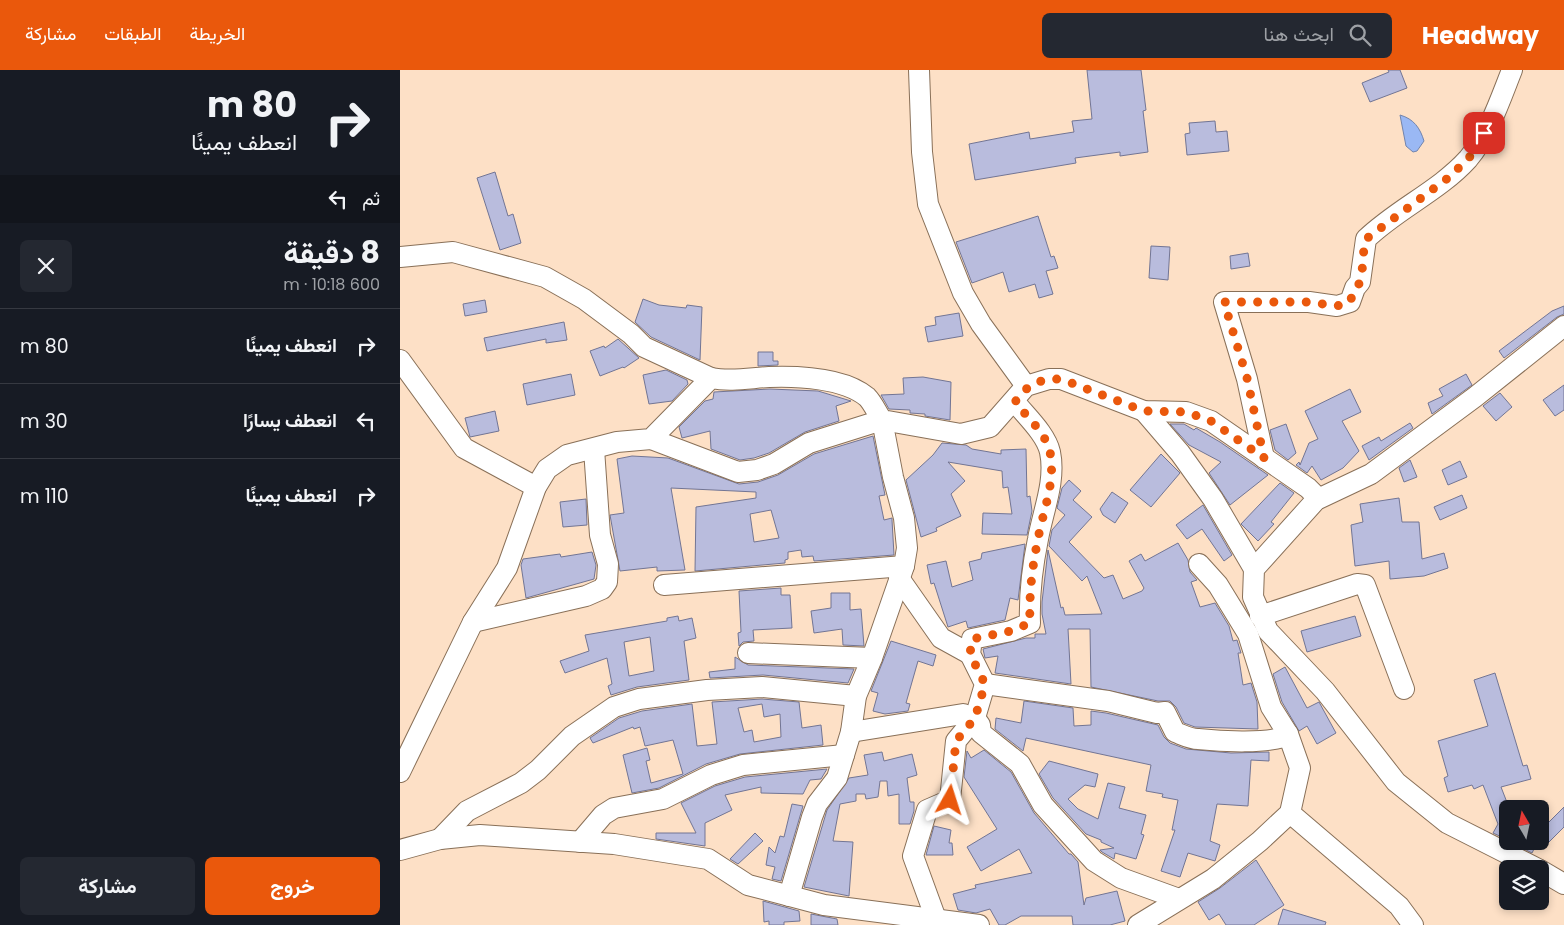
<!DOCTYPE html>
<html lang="ar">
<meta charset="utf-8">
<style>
body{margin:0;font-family:Poppins,Vazirmatn,sans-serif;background:#242831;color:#f1f3f6;direction:rtl;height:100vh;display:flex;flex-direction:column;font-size:19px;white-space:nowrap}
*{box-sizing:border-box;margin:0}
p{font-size:16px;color:#9ea1a6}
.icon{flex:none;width:28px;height:28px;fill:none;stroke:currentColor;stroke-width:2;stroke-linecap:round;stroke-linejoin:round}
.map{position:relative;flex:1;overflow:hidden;direction:ltr}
.details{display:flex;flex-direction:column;background:#171b24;width:400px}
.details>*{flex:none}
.banner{background:#171b24;color:#f1f3f6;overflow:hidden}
.needle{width:32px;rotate:351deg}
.controls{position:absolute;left:1099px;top:730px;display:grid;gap:10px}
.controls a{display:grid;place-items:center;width:50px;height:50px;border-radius:8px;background:#171b24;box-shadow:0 2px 8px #0003;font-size:25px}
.pin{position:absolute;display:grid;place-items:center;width:42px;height:42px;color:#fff;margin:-21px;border-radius:10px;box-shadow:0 2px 8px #0006}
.me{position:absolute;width:55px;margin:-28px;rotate:6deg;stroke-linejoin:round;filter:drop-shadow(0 0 4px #0008)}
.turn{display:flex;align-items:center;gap:18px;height:105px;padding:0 20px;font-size:22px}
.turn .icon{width:65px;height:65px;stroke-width:2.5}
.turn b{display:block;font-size:35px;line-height:42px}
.then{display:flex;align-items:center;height:48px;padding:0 20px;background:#0003;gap:10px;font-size:19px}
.round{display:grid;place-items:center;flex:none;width:52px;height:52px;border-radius:8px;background:#242831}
.overview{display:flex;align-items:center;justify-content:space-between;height:85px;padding:0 20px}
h1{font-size:30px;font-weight:700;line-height:38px}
.button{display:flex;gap:10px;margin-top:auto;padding:10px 20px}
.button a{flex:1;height:58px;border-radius:8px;background:#ea580c;color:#fff;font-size:20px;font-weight:700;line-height:58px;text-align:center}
.button a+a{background:#242831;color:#f1f3f6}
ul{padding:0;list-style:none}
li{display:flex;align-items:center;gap:15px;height:75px;padding:0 20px;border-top:1px solid #363941}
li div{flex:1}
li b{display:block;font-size:19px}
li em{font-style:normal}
header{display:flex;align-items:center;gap:30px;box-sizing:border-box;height:70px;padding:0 25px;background:#ea580c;color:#fff}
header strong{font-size:24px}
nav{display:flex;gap:28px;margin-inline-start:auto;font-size:18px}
.search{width:350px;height:45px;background:#242831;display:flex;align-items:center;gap:12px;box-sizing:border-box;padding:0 18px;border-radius:8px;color:#9ea1a6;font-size:19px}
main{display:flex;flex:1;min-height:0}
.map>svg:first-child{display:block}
</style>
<header>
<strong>Headway</strong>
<div class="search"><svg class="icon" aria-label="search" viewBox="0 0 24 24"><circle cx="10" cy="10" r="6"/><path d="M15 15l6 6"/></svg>ابحث هنا</div>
<nav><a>الخريطة</a><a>الطبقات</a><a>مشاركة</a></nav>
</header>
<main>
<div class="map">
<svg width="1164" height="855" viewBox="0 0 1164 855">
<rect width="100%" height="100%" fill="#fde0c6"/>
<!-- water -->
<path fill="#9ab8f4" stroke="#7284ac" d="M1000 45C1014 49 1020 58 1024 71L1017 81 1013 82 1006 76Z"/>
<!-- building -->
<g fill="#b9bcdd" stroke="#727594" fill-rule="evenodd">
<polygon points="687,0 741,0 746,40 743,41 748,82 720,86 720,82 675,88 676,93 575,110 569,74 629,62 630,69 674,62 672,51 692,49"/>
<polygon points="988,0 1000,0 1007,18 970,32 962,13 989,2"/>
<polygon points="815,51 816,62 827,61 829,81 787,85 785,64 790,63 789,53"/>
<polygon points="95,102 108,146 113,144 121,173 100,180 77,108"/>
<polygon points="638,146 651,187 654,186 658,198 646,201 653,224 639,228 635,214 609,222 603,202 572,213 556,172"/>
<polygon points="751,176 770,177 768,210 749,208"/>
<polygon points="848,183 850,196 831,199 830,186"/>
<polygon points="243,229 259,235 286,238 287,235 302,237 300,290 251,267 235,252"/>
<polygon points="85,230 87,242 65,246 63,234"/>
<polygon points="1164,236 1164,244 1157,247 1104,288 1099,281 1152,241"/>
<polygon points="559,243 563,266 528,272 525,257 536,255 535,247"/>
<polygon points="164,252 167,270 146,273 146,269 87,281 84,268"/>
<polygon points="218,269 239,288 224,298 223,297 200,306 190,281 204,276 205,278"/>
<polygon points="358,282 373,282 373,291 378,291 378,295 358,296"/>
<polygon points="266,300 287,310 288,314 272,331 249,334 243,305"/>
<polygon points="171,304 175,325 127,335 123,314"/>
<polygon points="1066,304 1072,315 1032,344 1028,333 1043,326 1039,319"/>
<polygon points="523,307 551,312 550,350 525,346 525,344 510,343 510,340 489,339 481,325 504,324 503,308"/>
<polygon points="1164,315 1164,340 1155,346 1143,330"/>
<polygon points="370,319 418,321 451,331 436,336 439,351 405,362 369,383 354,388 340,390 311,379 310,361 282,368 279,357 305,331 313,329 314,322"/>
<polygon points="950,319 961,342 942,351 959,381 943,398 921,410 912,396 907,403 896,395 899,392 900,395 909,373 918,369 905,341"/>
<polygon points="1100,323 1112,337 1096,351 1083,336"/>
<polygon points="95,341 99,361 70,367 65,348"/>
<polygon points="1010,353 1013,358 969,390 962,376 979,367 981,371"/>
<polygon points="770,354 784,354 794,360 796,358 820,372 868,405 830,435 809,403 821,392 789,375"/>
<polygon points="886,354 896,383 888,390 875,380 870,360"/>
<path d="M473 366 485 425 479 426 484 450 492 448V450L494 485 414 491 413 486 402 487 401 480 388 482V489L385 490V493L295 501 296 437 356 428V422L271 418 285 500 257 501V497L220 501 210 445 224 443 217 389 232 386 268 388 339 414 358 412 378 405 414 384ZM371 440 379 468 354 472 350 444Z"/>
<polygon points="542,373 566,375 572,379 601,384 601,380 626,379 627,427 630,426 632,441 627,465 582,464 583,443 612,444 608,417 603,418 602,401 548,392 565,411 551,424 561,446 536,458 537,461 521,467 506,410 533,385"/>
<polygon points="761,384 780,403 751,437 730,420"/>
<polygon points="1010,390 1017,407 1004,412 999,398"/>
<polygon points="1060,391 1067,407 1048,415 1042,400"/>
<polygon points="669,410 681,421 673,430 692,447 669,472 704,508 713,505 723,529 742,521 744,518 729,491 741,484 745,491 778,473 788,490 790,502 797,510 791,512 800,537 815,533 829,556 833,571 837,570 841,583 838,583 843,615 851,613 857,632 858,659 795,657 784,653 776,637 770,631 758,631 691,617 690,559 668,559 671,614 595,603 598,586 585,588 583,579 626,568 635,568 635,564 646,564 642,544 642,532 648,480 661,538 663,537 665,545 702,544 687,506 682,511 649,476 652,460 665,445 657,438 662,418"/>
<polygon points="880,413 894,423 871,452 874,454 858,471 841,454"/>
<polygon points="712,422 728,433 715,453 703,445 700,439"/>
<polygon points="1062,425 1067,438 1040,450 1034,437"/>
<polygon points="999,428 1002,452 1019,452 1022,489 1044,483 1048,498 1024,506 990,509 989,491 955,496 951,455 963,452 960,434"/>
<polygon points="186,429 187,455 163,457 160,432"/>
<polygon points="803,435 832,485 824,491 802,459 787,469 776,455"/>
<polygon points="625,474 618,530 610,528 605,550 568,558 566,551 548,557 534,513 531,514 527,495 546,491 552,517 573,510 569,492 581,489 582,483"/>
<polygon points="192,482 196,495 194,509 126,528 121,495 123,489 160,484 161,487"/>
<polygon points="381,518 381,525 390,525 392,558 353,560 354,571 343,572 339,576 338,563 341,562 339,521"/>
<polygon points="431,523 450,523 450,540 461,539 464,576 443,575 442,559 414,563 411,541 431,538"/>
<path d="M278 546 279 551 292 548 296 568 284 571 289 610 237 617 211 625 208 616 212 614 207 588 165 603 160 591 189 581 185 565 267 551V548ZM250 567 254 601 229 606 224 572Z"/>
<polygon points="955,546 961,566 907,582 901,561"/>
<polygon points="491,571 536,585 533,596 518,591 506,633 510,634 508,641 485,644 473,641 478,623 471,621"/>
<polygon points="335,587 348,595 454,599 448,613 363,605 310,608 309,602 335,599"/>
<polygon points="885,597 907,638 919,632 936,663 917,674 907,656 899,661 882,632 873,604"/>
<polygon points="1095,603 1123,696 1127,695 1131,709 1101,717 1108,735 1108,770 1093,763 1098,754 1083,715 1074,719 1072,715 1048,722 1044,708 1048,706 1038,671 1088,656 1074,610"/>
<path d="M362 629 399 632 402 658 421 655 423 675 340 684 306 694 259 718 232 723 223 685 247 678 250 690 246 691 251 713 283 704 273 670 245 676 240 657 234 659 233 657 193 673 190 668 219 648 242 641 292 634 297 676 317 674 312 632ZM362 634 364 647 380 644 381 667 354 672 352 660 344 662 338 638Z"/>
<polygon points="624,631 673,638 674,656 691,655 691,641 706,643 758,655 764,667 770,673 786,679 831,683 869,682 869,691 851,690 848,736 817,734 810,771 820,775 815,791 788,783 780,807 761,801 775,760 772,760 778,730 762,727 763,724 746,721 751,695 626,668 623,681 595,659 596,648 621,653"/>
<polygon points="584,680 611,702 634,743 669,784 671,784 678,792 684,835 686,828 717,821 725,851 710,855 673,855 672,846 621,846 605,855 599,855 590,839 576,843 558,840 553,824 576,818 575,815 632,803 619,779 581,801 567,777 597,759 564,707 567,681 571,688"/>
<polygon points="482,682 484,691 512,684 517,705 507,708 510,732 514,732 514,741 510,754 499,754 499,724 488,726 487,711 480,711 478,727 466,729 465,724 456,724 456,731 440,734 433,771 453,772 449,826 404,817 427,740 449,708 468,705 464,685"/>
<polygon points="649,691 698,704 695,717 685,715 668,729 678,739 698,749 708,713 725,717 719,738 746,745 741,764 744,765 736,789 715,783 714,789 702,782 700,780 714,778 701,772 701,770 686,764 653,728 639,704"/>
<polygon points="427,699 421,709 410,710 403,724 361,723 361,717 325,725 332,740 305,753 305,776 256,769 256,763 296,763 281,733 315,716 345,707"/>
<polygon points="392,734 403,736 381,811 372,809 375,797 366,795 369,777 375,783 380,766 384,767"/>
<polygon points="1164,737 1164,757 1147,774 1140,767 1140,761"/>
<polygon points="534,756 551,760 549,773 552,773 553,785 526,785"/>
<polygon points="355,763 363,771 338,794 330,789"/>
<polygon points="1109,771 1121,771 1134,779 1132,783"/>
<polygon points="856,790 884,835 854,855 826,855 819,844 809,850 798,832 820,818"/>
<polygon points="363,831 399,841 400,851 384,852 384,855 369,855 369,851 364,852"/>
<polygon points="883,839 926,852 925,855 878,855"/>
<polygon points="411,844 437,849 438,855 411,855"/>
</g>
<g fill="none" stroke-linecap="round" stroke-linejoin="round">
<defs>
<g id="minor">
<polyline points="519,0 522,82 528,134 563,223 581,254 626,316"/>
<polyline points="0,187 53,182 145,207 184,229 231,264 244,277 311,308"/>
<polyline points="0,290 64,378 136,417"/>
<polyline points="744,341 780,383 813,429 854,499"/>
<polyline points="251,369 338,402 357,400 374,394 409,373 482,350 493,407 504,448 507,478 504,496 472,588 456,626 451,662 437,708 417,734 412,747 389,826"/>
<path d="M864 388 847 309 824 232H909L937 236 950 232 955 218 960 212 966 169C997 139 1039 121 1068 89 1089 64 1100 30 1112 0"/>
<polyline points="799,494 818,515 848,564 871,637 888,664"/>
<polyline points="499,508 541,568 570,584"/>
<polyline points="264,515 504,496"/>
<polyline points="860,546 957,514 965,515 1004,619"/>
<polyline points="73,552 186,526 202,519 207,512 208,494 200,465 194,379"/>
<polyline points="348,583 472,588"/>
<path d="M585 614 708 631 757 643 765 642 775 662C783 665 790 669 798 669 816 671 875 675 888 664L900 698 890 743 860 771 813 809 738 855"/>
<polyline points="451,662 563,644 575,648 580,655 581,663 620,694 643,735 694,791 721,808 779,829"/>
<path d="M0 702 73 552 107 498 136 417 147 399 167 385 217 372 251 369 311 308C331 312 350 308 369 307 398 306 444 308 467 327 473 333 477 343 482 350L561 364 590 357 626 316 649 309H661L744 341 786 342 811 351 908 418 915 425 916 430"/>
<polyline points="890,743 999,836 1013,855"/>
<polyline points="40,769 67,741 121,713 138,700 172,666 214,637 239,629 307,620 362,617 456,626"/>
<polyline points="180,772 203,745 214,738 263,729 311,705 343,695 444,685"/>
<polyline points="0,780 40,769 80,765 214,774 308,789 348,815 424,835 579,855"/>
<polyline points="1138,799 1047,753 996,712 925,621 868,561 853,527 854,499 916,430 971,404 1075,327 1164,256"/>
<polyline points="1140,800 1164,814"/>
<path d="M536 849 513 786 527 740 550 730 556 671 575 648 585 614 570 584 572 569 611 561 630 553C629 524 632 498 638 469 643 441 656 411 650 382 646 364 626 346 615 332"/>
</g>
</defs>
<!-- minor casing -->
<use href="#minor" stroke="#897058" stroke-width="22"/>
<!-- minor -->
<use href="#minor" stroke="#fff" stroke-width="20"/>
</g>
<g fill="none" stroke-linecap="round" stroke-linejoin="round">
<!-- route -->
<path stroke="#ea580c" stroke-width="9" stroke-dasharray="0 16.2" d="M550 730 556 671 575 648 585 614 570 584 572 569 611 561 630 553C629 524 632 498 638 469 643 441 656 411 650 382 646 363 626 346 615 332 628 314 638 309 661 309L744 341 786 342 811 351 864 388 847 308 824 232H909L937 236 950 232C952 224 959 217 960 210 964 197 962 183 966 169L1048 108 1069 88 1084 63"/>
</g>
</svg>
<div class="controls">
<a><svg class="needle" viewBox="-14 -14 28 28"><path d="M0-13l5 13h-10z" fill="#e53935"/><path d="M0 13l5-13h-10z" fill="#9ea1a6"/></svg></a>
<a><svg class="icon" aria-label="layers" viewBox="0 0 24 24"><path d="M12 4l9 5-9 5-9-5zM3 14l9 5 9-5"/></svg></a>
</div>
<div class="pin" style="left:1084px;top:63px;background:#d93025"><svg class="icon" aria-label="arrive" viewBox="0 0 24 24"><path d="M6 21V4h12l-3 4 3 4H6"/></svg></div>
<svg class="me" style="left:550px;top:730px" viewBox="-20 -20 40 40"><path d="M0-17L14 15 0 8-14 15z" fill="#ea580c" stroke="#fff" stroke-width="4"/></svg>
</div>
<section class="details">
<div class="banner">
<div class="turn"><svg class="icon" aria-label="right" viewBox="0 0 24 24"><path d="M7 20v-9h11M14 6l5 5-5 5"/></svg><div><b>80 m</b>انعطف يمينًا</div></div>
<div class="then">ثم<svg class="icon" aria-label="left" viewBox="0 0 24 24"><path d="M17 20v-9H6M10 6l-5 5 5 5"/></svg></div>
</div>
<div class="overview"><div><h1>8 دقيقة</h1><p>600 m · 10:18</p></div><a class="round"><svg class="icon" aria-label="close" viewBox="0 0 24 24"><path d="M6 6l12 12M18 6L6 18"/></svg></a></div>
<ul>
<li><svg class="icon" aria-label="right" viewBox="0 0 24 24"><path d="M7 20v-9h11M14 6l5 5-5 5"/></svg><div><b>انعطف يمينًا</b></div><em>80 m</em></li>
<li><svg class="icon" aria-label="left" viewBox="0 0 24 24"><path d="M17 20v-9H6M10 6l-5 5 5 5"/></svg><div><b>انعطف يسارًا</b></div><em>30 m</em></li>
<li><svg class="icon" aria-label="right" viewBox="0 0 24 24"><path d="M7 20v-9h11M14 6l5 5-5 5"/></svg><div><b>انعطف يمينًا</b></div><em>110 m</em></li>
</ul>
<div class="button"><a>خروج</a><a>مشاركة</a></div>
</section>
</main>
